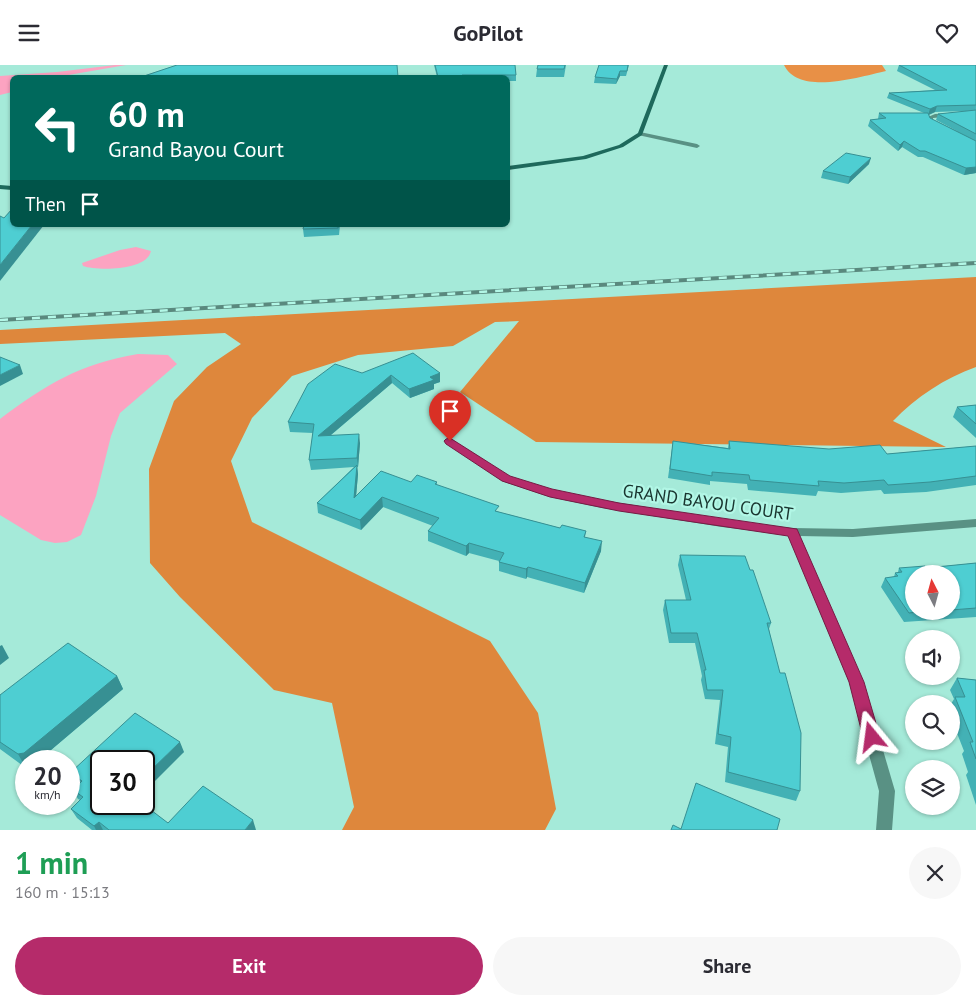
<!DOCTYPE html>
<meta charset="utf-8">
<style>
body{margin:0;font-family:"PT Sans",sans-serif;background:#f7f7f7;color:#2b2b33;height:100vh;display:flex;flex-direction:column;font-size:19px;white-space:nowrap}
*{box-sizing:border-box;margin:0}
p{font-size:16px;color:#7c7c81}
.icon{flex:none;width:28px;height:28px;fill:none;stroke:currentColor;stroke-width:2;stroke-linecap:round;stroke-linejoin:round}
.map{position:relative;height:765px;overflow:hidden}
.details{display:flex;flex-direction:column;background:#fff;flex:1}
.details>*{flex:none}
.banner{position:absolute;left:10px;top:10px;width:500px;height:152px;border-radius:8px;box-shadow:0 1px 4px #0004;background:#00695c;color:#fff;overflow:hidden}
.needle{width:32px;rotate:354deg}
.fabs{position:absolute;left:905px;top:500px;display:grid;gap:10px}
.fabs a{display:grid;place-items:center;width:55px;height:55px;border-radius:50%;background:#fff;box-shadow:0 1px 4px #0004;font-size:25px}
.speed{position:absolute;left:15px;top:685px;display:flex;gap:10px;font-size:25px;font-weight:700;text-align:center}
.speed>*{display:grid;place-content:center;width:65px;height:65px;border-radius:50%;background:#fff;box-shadow:0 1px 4px #0004;line-height:1}
.speed small{font-size:12px;font-weight:400}
.speed .limit{border:2px solid #111;border-radius:8px;background:#fff;color:#111}
.pin{position:absolute;display:grid;place-items:center;width:42px;height:42px;color:#fff;margin:-51px -21px;border-radius:50% 50% 50% 0;rotate:-45deg;box-shadow:0 0 5px #0007}
.pin .icon{rotate:45deg}
.me{position:absolute;width:55px;margin:-28px;rotate:344deg;stroke-linejoin:round;filter:drop-shadow(0 0 4px #0008)}
.turn{display:flex;align-items:center;gap:18px;height:105px;padding:0 15px;font-size:22px}
.turn .icon{width:65px;height:65px;stroke-width:2.5}
.turn b{display:block;font-size:35px;line-height:42px}
.then{display:flex;align-items:center;height:48px;padding:0 15px;background:#0003;gap:10px;font-size:19px}
.round{display:grid;place-items:center;flex:none;width:52px;height:52px;border-radius:26px;background:#f7f7f7}
.headline{display:flex;align-items:center;justify-content:space-between;height:85px;padding:0 15px}
h1{font-size:30px;font-weight:800;line-height:38px;color:#1e9e55}
.primary-button{display:flex;gap:10px;margin-top:auto;padding:10px 15px}
.primary-button a{flex:1;height:58px;border-radius:30px;background:#b52b6a;color:#fff;font-size:20px;font-weight:800;line-height:58px;text-align:center}
.primary-button a+a{background:#f7f7f7;color:#2b2b33}
header{display:flex;justify-content:space-between;align-items:center;height:65px;padding:0 15px;background:#fff;font-size:22px;font-weight:800}
.map>svg:first-child{display:block}
</style>
<header><svg class="icon" aria-label="menu" viewBox="0 0 24 24"><path d="M4 6h16M4 12h16M4 18h16"/></svg>GoPilot<svg class="icon" aria-label="heart" viewBox="0 0 24 24"><path d="M12 20l-8-8c-3-5 5-10 8-4 3-6 11-1 8 4z"/></svg></header>
<div class="map">
<svg width="976" height="765" viewBox="0 0 976 765">
<rect width="100%" height="100%" fill="#a5ead9"/>
<!-- green -->
<path fill="#e89046" d="M784 0H882L886 6C859 12 799 31 784 0Z"/>
<!-- forest -->
<path fill="#de873c" d="M976 212V302C945 313 916 332 893 356L946 382 536 377 460 327 519 256 495 257 453 281 358 290 292 311 252 353 231 396 252 457 490 576 538 648 556 744 545 765H342L354 742 332 638 274 625 180 532 150 498 149 404 174 336 207 302 241 279 225 268 0 279V265Z"/>
<!-- water -->
<g fill="#fca3c1">
<polygon points="115,0 126,0 57,12 12,12 12,27 0,30 0,11 57,7"/>
<path d="M136 182 151 186C147 206 97 206 83 201L82 198 120 185Z"/>
<path d="M138 289 168 290 177 299 120 348 111 371 96 431 81 470 67 477 55 478 41 475 0 450V354C47 319 79 299 138 289Z"/>
</g>
<g fill="none" stroke-linecap="round" stroke-linejoin="round">
<!-- street -->
<g fill="#599184" fill-rule="evenodd">
<polygon points="976,47 976,49 933,53 933,55 941,60 938,62 929,57 928,52 935,49"/>
<polygon points="640,67 697,79 700,81 697,83 638,70"/>
<polygon points="450,373 510,412 552,425 602,435 722,454 792,463 853,464 976,454 976,462 853,472 799,471 863,617 895,726 892,765 876,765 879,726 849,617 788,470 722,462 602,443 550,432 502,416 446,378 445,376 446,374"/>
</g>
<!-- secondary -->
<g fill="#1e695c" fill-rule="evenodd">
<polygon points="664,0 668,0 642,70 623,82 586,94 508,105 508,101 583,91 619,80 638,68"/>
<polygon points="0,120 12,121 12,125 0,124"/>
</g>
<defs>
<polyline id="rail" points="0,255 976,198"/>
</defs>
<!-- rail casing -->
<use href="#rail" stroke="#5a897e" stroke-width="4"/>
<!-- rail -->
<use href="#rail" stroke="#b2f7e6" stroke-width="2.5" stroke-dasharray="8" stroke-linecap="butt"/>
</g>
<!-- wall -->
<g fill="#43b1b5" fill-rule="evenodd">
<polygon points="177,0 398,12 141,12"/>
<polygon points="434,0 515,0 516,10 516,16 508,16 508,12 437,12"/>
<polygon points="538,0 566,0 564,12 536,12 537,4"/>
<polygon points="599,0 629,0 626,11 620,11 616,19 594,18 595,12"/>
<path d="M899 0H976V108L964 110 923 92H918L902 82 898 86 868 61 870 55 878 54 879 48H924L887 33 889 28 935 25 897 6ZM967 46 938 49 936 55 959 67 930 53 929 50 935 47Z"/>
<polygon points="869,99 848,119 821,113 823,106"/>
<polygon points="340,160 339,170 304,172 303,164"/>
<polygon points="362,308 440,308 440,317 434,319 434,324 410,333 392,318 331,370 360,378 358,402 357,402 358,409 356,431 411,417 437,417 437,420 499,447 560,463 586,466 585,472 601,486 584,528 527,512 526,514 499,506 499,496 469,488 466,491 428,476 428,466 433,461 383,442 361,465 318,448 317,438 354,402 311,405 309,395 313,368 290,367 288,357"/>
<polygon points="976,340 976,373 953,352 957,342"/>
<polygon points="673,376 728,383 729,376 887,389 976,381 976,420 926,427 884,429 881,425 841,428 818,426 816,431 748,425 747,419 710,416 710,420 668,413"/>
<polygon points="680,490 750,505 771,558 769,564 800,726 796,736 725,717 728,682 715,679 720,635 705,634 701,615 702,611 695,578 669,578 663,545 665,535 686,535 678,500"/>
<path d="M976 498V552L904 557 881 522 885 513 894 512 895 508 898 507 899 503H926ZM951 509V546H914Z"/>
<polygon points="117,611 123,624 38,696 26,696 26,703 0,684 0,630"/>
<polygon points="957,613 976,615 976,740 966,710 968,707 962,689 964,686 951,653 951,639 954,634 950,625"/>
<polygon points="184,687 101,739 168,758 256,765 92,765 77,753 71,744 80,735 78,734 73,725 78,720 75,717 70,708"/>
</g>
<!-- shaded-wall -->
<g fill="#379093">
<polygon points="620,6 620,11 616,19 617,14"/>
<polygon points="937,41 935,47 928,50 930,44"/>
<polygon points="904,76 902,82 898,86 900,80"/>
<polygon points="871,93 869,99 848,119 850,112"/>
<polygon points="976,102 976,108 964,110 966,103"/>
<polygon points="32,160 44,160 0,216 0,200"/>
<polygon points="20,300 23,309 0,321 0,310"/>
<polygon points="440,308 440,317 434,319 434,324 410,333 409,324 430,312"/>
<polygon points="391,310 392,318 319,380 318,371"/>
<polygon points="359,369 360,378 358,402 357,393"/>
<polygon points="357,400 358,409 355,443 354,433"/>
<polygon points="382,432 383,442 361,465 360,455"/>
<polygon points="602,476 601,486 584,528 585,518"/>
<polygon points="469,478 469,488 466,491 466,481"/>
<polygon points="528,502 527,512 526,514 526,504"/>
<polygon points="2,580 9,593 0,600 0,581"/>
<polygon points="117,611 123,624 38,696 26,696 26,703 18,689"/>
<polygon points="180,677 184,687 144,727 144,712"/>
<polygon points="253,755 256,765 245,765"/>
<polygon points="99,757 103,765 96,765 94,761"/>
</g>
<!-- building -->
<g fill="#4eced2" stroke="#379093">
<polygon points="177,0 397,0 398,12 372,12 372,11 333,11 332,12 141,12"/>
<polygon points="435,0 515,0 516,10 462,10 462,12 438,12"/>
<polygon points="538,0 565,0 564,4 537,4"/>
<polygon points="599,0 628,0 627,6 620,6 617,14 595,12"/>
<polygon points="899,0 976,0 976,40 937,41 930,44 889,28 947,25"/>
<polygon points="976,45 976,69 938,49"/>
<polygon points="879,48 928,48 930,53 976,76 976,102 966,103 925,86 920,86 904,76 900,80 870,55 886,53"/>
<polygon points="846,88 871,93 850,112 823,106"/>
<polygon points="12,144 12,160 32,160 0,200 0,151 4,153"/>
<polygon points="304,160 338,160 338,163 303,164"/>
<polygon points="413,288 440,308 430,312 434,315 409,324 391,310 318,371 359,369 357,393 309,395 314,359 288,357 308,319 335,299 362,308"/>
<polygon points="0,292 20,300 0,310"/>
<polygon points="976,340 976,359 957,342"/>
<polygon points="673,376 730,384 729,376 829,384 880,380 887,389 976,381 976,411 930,417 888,420 884,415 844,418 818,416 819,421 750,415 749,410 712,407 712,411 670,404"/>
<polygon points="357,400 354,433 381,406 411,417 417,410 437,417 435,419 499,441 495,446 560,463 562,460 586,466 584,472 602,476 585,518 528,502 526,504 499,497 504,488 469,478 466,481 428,466 439,453 382,432 360,455 317,438"/>
<polygon points="680,490 745,491 750,505 753,505 771,558 767,558 780,608 785,608 801,668 800,726 728,707 731,672 718,669 723,625 707,625 704,605 706,605 697,568 671,568 665,535 691,535"/>
<polygon points="976,498 976,543 951,545 951,509 914,509 914,546 927,546 909,548 885,513 898,511 895,508 902,507 899,503 925,501 926,503"/>
<polygon points="68,578 117,611 24,688 18,689 0,677 0,630"/>
<polygon points="957,613 976,615 976,694 970,677 973,677 955,632 965,632"/>
<polygon points="135,648 180,677 144,712 144,696 101,696 101,739 143,739 168,758 203,721 253,755 245,765 109,765 99,757 94,761 71,744 83,732 73,725 82,716 70,708"/>
<polygon points="696,718 780,754 777,765 671,765 673,760 681,764"/>
</g>
<!-- route -->
<polygon fill="#b52b6a" stroke="#761c45" points="450,373 510,411 552,424 619,438 797,464 864,617 880,672 877,677 872,679 866,677 863,672 849,617 788,471 619,446 550,432 502,416 446,379 444,376 446,374"/>
<g text-anchor="middle" dominant-baseline="central" stroke-width="4.5" stroke-linejoin="round" paint-order="stroke">
<!-- street labels -->
<g font-size="18" fill="#19352f" stroke="#b2f7e6">
<text transform="translate(708 437) rotate(8)">GRAND BAYOU COURT</text>
</g>
</g>
</svg>
<div class="fabs">
<a><svg class="needle" viewBox="-14 -14 28 28"><path d="M0-13l5 13h-10z" fill="#e53935"/><path d="M0 13l5-13h-10z" fill="#7c7c81"/></svg></a>
<a><svg class="icon" aria-label="sound" viewBox="0 0 24 24"><path d="M4 9h4l5-4v14l-5-4H4zM17 9q2 3 0 6"/></svg></a>
<a><svg class="icon" aria-label="search" viewBox="0 0 24 24"><circle cx="10" cy="10" r="6"/><path d="M15 15l6 6"/></svg></a>
<a><svg class="icon" aria-label="layers" viewBox="0 0 24 24"><path d="M12 4l9 5-9 5-9-5zM3 14l9 5 9-5"/></svg></a>
</div>
<div class="speed"><div>20<small>km/h</small></div><div class="limit">30</div></div>
<div class="pin" style="left:450px;top:376px;background:#d93025"><svg class="icon" aria-label="arrive" viewBox="0 0 24 24"><path d="M6 21V4h12l-3 4 3 4H6"/></svg></div>
<svg class="me" style="left:872px;top:672px" viewBox="-20 -20 40 40"><path d="M0-17L14 15 0 8-14 15z" fill="#b52b6a" stroke="#fff" stroke-width="4"/></svg>
<div class="banner">
<div class="turn"><svg class="icon" aria-label="left" viewBox="0 0 24 24"><path d="M17 20v-9H6M10 6l-5 5 5 5"/></svg><div><b>60 m</b>Grand Bayou Court</div></div>
<div class="then">Then<svg class="icon" aria-label="arrive" viewBox="0 0 24 24"><path d="M6 21V4h12l-3 4 3 4H6"/></svg></div>
</div>
</div>
<section class="details">
<div class="headline"><div><h1>1 min</h1><p>160 m · 15:13</p></div><a class="round"><svg class="icon" aria-label="close" viewBox="0 0 24 24"><path d="M6 6l12 12M18 6L6 18"/></svg></a></div>
<div class="primary-button"><a>Exit</a><a>Share</a></div>
</section>
